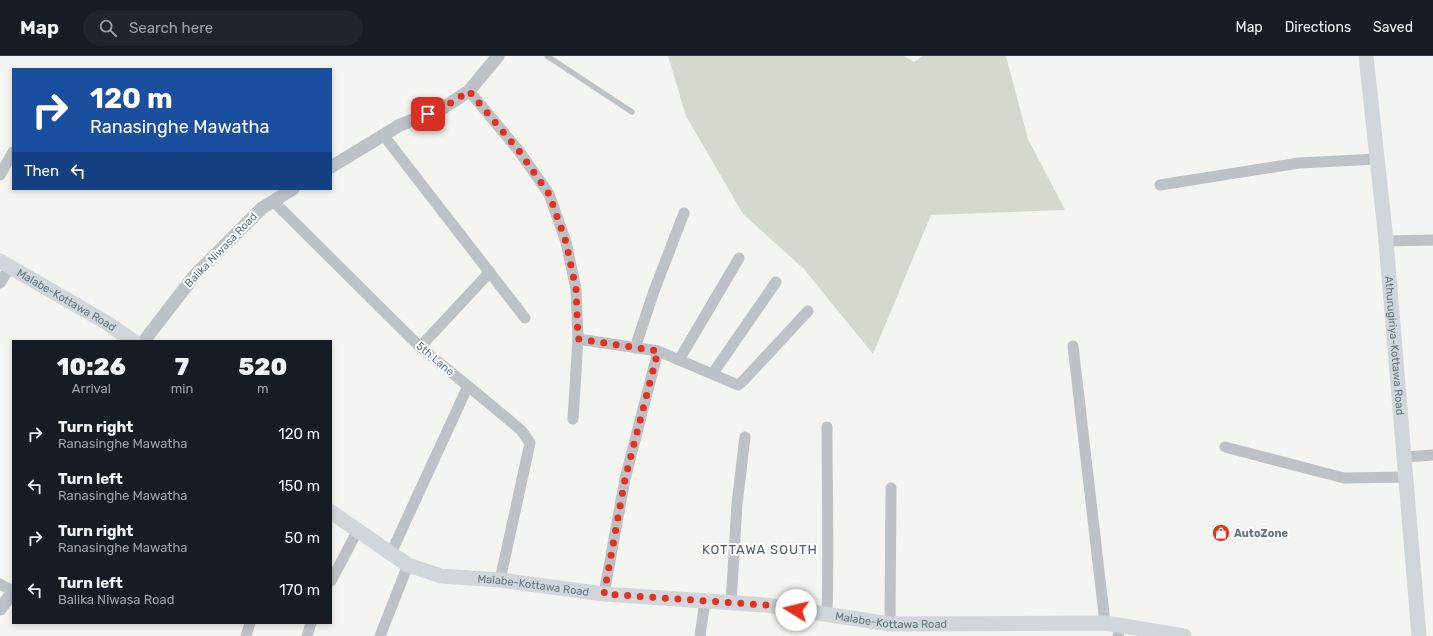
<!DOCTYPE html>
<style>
body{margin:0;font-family:Rubik,sans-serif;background:#20242c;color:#f1f3f6;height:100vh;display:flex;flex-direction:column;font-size:15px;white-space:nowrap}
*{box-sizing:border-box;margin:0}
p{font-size:13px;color:#9ea1a6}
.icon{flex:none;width:22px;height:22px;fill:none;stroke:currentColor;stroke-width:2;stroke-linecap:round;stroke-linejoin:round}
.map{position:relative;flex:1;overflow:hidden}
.drawer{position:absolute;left:12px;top:284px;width:320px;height:284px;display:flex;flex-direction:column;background:#171b24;border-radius:0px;box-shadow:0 2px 6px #0003}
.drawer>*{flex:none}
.top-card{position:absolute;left:12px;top:12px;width:320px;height:122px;border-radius:0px;box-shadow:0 2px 6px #0003;background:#1a4fa0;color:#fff;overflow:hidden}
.pin{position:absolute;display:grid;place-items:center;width:34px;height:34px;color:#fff;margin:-17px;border-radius:8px;box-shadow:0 2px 6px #0006}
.me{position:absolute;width:44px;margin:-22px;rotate:279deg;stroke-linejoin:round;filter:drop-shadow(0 0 3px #0008)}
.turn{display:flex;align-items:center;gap:14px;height:84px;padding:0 12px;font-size:18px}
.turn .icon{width:52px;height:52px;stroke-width:2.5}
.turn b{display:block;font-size:28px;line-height:34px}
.then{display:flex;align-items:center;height:38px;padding:0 12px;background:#0003;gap:8px;font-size:15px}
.eta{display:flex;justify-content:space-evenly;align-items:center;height:68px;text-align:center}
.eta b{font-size:24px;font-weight:800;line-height:28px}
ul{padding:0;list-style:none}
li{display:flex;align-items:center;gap:12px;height:52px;padding:0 12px}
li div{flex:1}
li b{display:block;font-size:15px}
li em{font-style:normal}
header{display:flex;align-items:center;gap:24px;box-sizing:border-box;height:56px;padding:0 20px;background:#171b24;border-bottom:1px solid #363941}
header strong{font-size:19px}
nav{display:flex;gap:22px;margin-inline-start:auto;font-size:14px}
.search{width:280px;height:36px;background:#20242c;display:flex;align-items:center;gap:10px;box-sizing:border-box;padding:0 14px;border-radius:22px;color:#9ea1a6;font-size:15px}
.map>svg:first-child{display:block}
</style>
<header>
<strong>Map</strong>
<div class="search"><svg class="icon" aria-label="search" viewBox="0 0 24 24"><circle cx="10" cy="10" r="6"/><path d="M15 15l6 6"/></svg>Search here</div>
<nav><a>Map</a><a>Directions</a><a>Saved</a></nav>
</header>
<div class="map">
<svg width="1433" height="580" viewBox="0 0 1433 580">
<rect width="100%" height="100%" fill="#f4f4f0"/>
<!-- green -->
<polygon fill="#d4d9cf" points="668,0 904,0 914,6 923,0 1006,0 1028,83 1065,154 931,159 873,298 804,213 743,158 686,60"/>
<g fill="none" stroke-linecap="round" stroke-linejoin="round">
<!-- service -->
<polyline stroke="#bcc2c5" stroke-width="5.5" points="547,0 632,56"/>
<!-- minor -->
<g stroke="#bcc2c5" stroke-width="11">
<polyline points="469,35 519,95 549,138 566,186 576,233 578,283 658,295 738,329 744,324 808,255"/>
<polyline points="384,80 525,262"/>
<polyline points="0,119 13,96"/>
<polyline points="1160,129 1299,107 1378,103"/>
<polyline points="273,145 420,291 468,330 391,497"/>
<polyline points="1386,185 1433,184"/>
<polyline points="0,227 10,211"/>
<polyline points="1073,290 1105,567"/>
<polyline points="420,291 490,216"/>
<polyline points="635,292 654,235 684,157"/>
<polyline points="679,304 739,202"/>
<polyline points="713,317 776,226"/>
<polyline points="468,330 521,374 530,387 500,524"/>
<polyline points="573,363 578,283"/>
<polyline points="1225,391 1344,422 1407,421"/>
<polyline points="1405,401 1433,399"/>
<polyline points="331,525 358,474"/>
<polyline points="0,528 13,535"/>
<polyline points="604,538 625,423 658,295"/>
<polyline points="731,547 737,448 745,381"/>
<path d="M827 558C829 496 827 434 827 371"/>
<polyline points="890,568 891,432"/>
<polyline points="246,580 250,567"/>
<polyline points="307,580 311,567"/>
<polyline points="380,580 408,509"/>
<polyline points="700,580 705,545"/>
<polyline points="1118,580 1120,570"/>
</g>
<!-- tertiary -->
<g stroke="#bcc2c5" stroke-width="13">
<polyline points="331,111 400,69 443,52 469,35 498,0"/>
<polyline points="144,285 195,219 262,152 293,133"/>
<polyline points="0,553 13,536"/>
</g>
<!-- secondary -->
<g stroke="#d0d6da" stroke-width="15">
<path id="s1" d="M1366 0 1386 185 1419 580"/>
<path id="s2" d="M0 205 107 267 133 285"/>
<path id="s3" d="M331 456 408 509 441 520 500 524 604 538 766 549 890 568 1105 567 1184 580"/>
</g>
</g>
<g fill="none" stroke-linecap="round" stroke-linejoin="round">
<!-- route -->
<polyline stroke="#e62f1e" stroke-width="7" stroke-dasharray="0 12.6" points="428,58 443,52 469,35 519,95 549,138 566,186 576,233 578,283 658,295 625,423 604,538 766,549 796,554"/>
</g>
<!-- icons -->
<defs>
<symbol id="shop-disc" viewBox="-11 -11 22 22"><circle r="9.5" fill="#e62f1e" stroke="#fff"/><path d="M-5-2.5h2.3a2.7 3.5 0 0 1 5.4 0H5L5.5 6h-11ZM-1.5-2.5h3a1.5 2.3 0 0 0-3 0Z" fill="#fff"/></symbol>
</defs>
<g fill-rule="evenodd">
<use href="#shop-disc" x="1211" y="467" width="20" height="20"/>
</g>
<g text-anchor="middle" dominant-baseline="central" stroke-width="4" stroke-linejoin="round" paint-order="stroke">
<!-- street labels -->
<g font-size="11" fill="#627882" stroke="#fff">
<text transform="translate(221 194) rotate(-46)">Balika Niwasa Road</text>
<text stroke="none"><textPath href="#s2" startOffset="77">Malabe-Kottawa Road</textPath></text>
<text stroke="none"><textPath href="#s1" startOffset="291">Athurugiriya-Kottawa Road</textPath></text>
<text transform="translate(435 303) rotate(40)">5th Lane</text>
<text stroke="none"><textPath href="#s3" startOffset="221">Malabe-Kottawa Road</textPath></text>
<text stroke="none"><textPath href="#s3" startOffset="581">Malabe-Kottawa Road</textPath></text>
</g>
<!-- poi labels -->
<g font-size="11" font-weight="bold" fill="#627882" stroke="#fff" text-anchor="start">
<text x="1234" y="477">AutoZone</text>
</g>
<!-- quarter labels -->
<g font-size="13" letter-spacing="1" fill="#516067" stroke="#fff">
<text x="760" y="493">KOTTAWA SOUTH</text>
</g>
</g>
</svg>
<div class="pin" style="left:428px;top:58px;background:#d93025"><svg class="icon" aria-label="arrive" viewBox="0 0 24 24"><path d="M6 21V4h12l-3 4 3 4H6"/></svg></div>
<svg class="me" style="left:796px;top:554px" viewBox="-20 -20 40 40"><circle r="19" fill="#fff"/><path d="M0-13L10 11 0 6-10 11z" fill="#e62f1e"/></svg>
<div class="top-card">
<div class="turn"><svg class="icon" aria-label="right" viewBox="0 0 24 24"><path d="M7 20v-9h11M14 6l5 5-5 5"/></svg><div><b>120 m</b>Ranasinghe Mawatha</div></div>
<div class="then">Then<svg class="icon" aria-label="left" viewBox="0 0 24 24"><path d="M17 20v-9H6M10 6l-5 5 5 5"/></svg></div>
</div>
<section class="drawer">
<div class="eta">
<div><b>10:26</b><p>Arrival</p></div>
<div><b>7</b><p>min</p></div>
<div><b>520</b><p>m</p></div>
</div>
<ul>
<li><svg class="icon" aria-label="right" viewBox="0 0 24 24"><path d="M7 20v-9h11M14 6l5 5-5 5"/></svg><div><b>Turn right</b><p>Ranasinghe Mawatha</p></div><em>120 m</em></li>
<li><svg class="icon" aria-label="left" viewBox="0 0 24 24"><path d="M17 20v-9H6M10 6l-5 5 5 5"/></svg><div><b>Turn left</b><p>Ranasinghe Mawatha</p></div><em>150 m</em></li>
<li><svg class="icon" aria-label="right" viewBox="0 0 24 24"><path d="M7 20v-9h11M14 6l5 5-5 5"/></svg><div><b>Turn right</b><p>Ranasinghe Mawatha</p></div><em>50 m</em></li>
<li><svg class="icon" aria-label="left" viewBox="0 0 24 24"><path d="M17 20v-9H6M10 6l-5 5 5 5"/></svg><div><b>Turn left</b><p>Balika Niwasa Road</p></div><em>170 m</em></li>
</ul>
</section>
</div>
